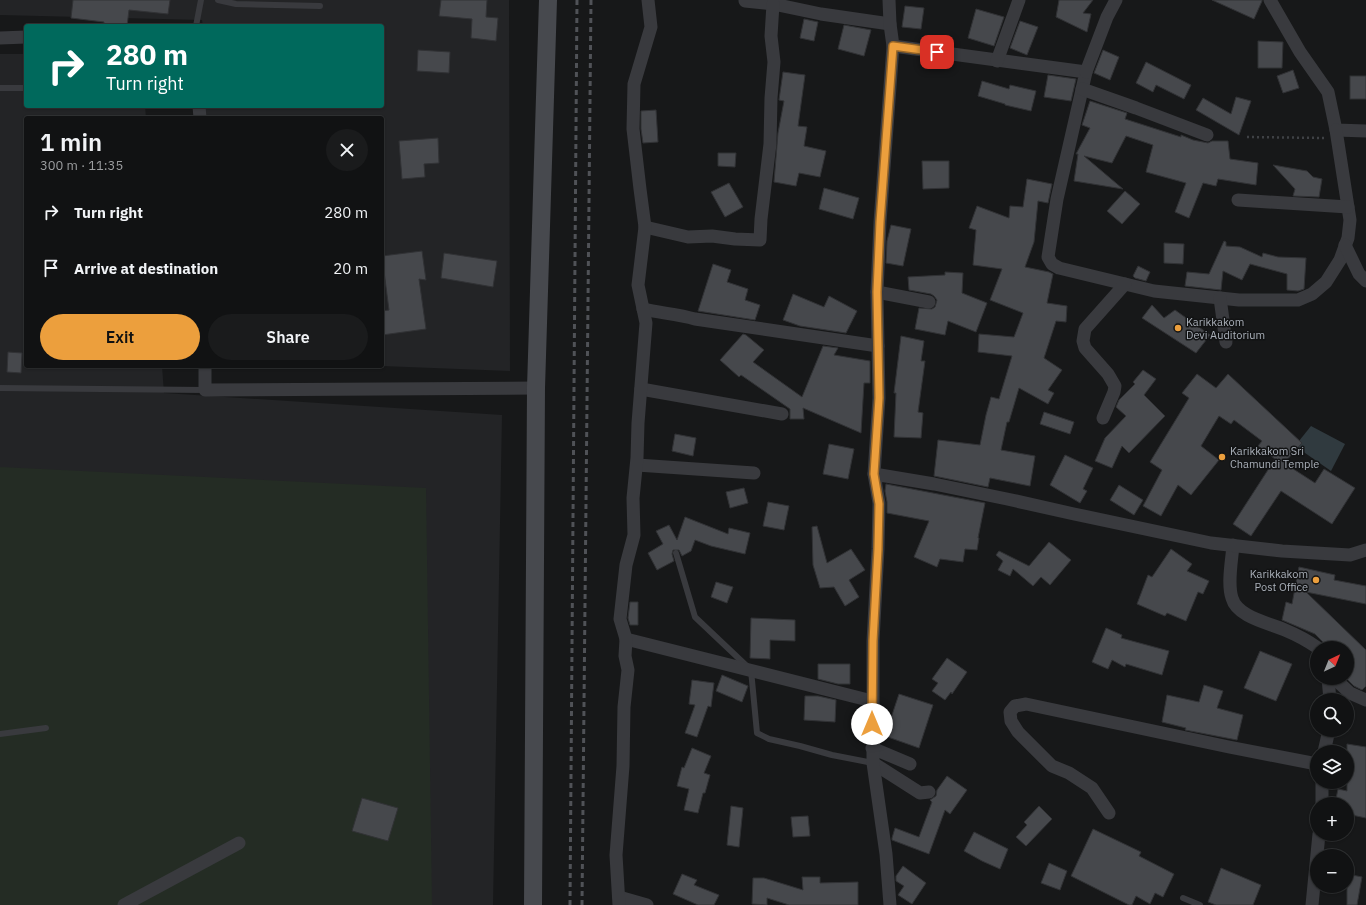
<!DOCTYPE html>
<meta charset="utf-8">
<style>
body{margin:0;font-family:"IBM Plex Sans",sans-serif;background:#1a1b1c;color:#f1f3f6;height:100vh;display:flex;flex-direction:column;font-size:15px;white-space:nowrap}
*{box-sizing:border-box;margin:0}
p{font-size:13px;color:#9c9ea0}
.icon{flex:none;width:22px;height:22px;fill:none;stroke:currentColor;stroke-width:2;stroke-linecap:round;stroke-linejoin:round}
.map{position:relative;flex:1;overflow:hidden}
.panel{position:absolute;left:24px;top:116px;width:360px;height:252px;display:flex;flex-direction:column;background:#111213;border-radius:4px;box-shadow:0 1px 3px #0004,0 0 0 1px #303233}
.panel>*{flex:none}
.top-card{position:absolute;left:24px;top:24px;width:360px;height:84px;border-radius:4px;box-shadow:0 1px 3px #0004,0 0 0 1px #303233;background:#00695c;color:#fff;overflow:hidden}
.needle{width:26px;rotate:43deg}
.controls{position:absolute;left:1310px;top:641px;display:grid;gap:8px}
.controls a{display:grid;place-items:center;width:44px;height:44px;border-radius:50%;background:#111213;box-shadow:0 1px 3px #0004,0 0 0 1px #303233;font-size:20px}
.pin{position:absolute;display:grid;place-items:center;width:34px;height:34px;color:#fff;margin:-17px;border-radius:8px;box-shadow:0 2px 6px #0006}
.me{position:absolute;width:44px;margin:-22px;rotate:0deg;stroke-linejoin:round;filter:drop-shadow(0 0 3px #0008)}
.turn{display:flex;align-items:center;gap:14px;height:84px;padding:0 16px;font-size:18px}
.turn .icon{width:52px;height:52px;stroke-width:2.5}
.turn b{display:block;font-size:28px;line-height:34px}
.round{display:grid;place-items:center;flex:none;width:42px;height:42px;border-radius:21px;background:#1a1b1c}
.headline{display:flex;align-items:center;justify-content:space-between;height:68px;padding:0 16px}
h1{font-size:24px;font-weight:600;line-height:30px}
.cta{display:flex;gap:8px;margin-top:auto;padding:8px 16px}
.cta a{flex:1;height:46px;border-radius:24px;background:#ec9f3d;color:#111;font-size:16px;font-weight:600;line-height:46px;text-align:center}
.cta a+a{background:#1a1b1c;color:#f1f3f6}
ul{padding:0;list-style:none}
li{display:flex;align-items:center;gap:12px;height:56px;padding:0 16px}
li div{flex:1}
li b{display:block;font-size:15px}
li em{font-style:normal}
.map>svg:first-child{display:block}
</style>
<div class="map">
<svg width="1366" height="905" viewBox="0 0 1366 905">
<rect width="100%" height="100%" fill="#171819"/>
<!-- built -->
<g fill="#232426">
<polygon points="0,0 509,0 510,371 382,366 382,118 204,118 204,106 382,106 382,26 203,26 202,20 0,15"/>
<polygon points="0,54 26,54 26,106 145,106 146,118 26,118 26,366 162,366 164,393 502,415 493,905 0,905"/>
</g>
<!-- green -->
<polygon fill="#242c24" points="0,467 426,488 432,905 0,905"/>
<!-- water -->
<polygon fill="#303a3f" points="1311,426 1345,444 1331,471 1295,446"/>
<!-- building -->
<g fill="#46484c" stroke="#313235">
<polygon points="73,0 170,0 168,14 129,10 127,26 104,26 104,22 71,18"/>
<polygon points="441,0 487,0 486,17 498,18 496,41 471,38 472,19 439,16"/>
<polygon points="1059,0 1093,0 1083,13 1091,14 1087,32 1056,17"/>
<polygon points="1212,0 1262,0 1262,1 1254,19"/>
<polygon points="905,6 924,8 921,29 902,27"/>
<polygon points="976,9 1004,17 994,46 968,38"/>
<polygon points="804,19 818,22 814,41 800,38"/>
<polygon points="1020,21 1038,27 1027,55 1010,48"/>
<polygon points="844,25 871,30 864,56 838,49"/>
<polygon points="1258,41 1283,42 1282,68 1258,68"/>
<polygon points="418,50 450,52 449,73 417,71"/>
<polygon points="1103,50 1119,57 1110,80 1094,73"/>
<polygon points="1146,62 1191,85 1184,99 1156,85 1153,92 1136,83"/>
<polygon points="1293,70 1299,88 1283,93 1277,76"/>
<polygon points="783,72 805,75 798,126 807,127 804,146 826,151 820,177 799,173 796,186 774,182 778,133 784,101 779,100"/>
<polygon points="1048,75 1076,79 1071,101 1044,97"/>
<rect x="1350" y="76" width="16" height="23"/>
<polygon points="982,81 1009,89 1010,85 1036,91 1031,111 1005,105 1005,104 978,96"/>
<polygon points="1236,97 1251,101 1239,135 1196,110 1203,98 1231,114"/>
<polygon points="1090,101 1127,113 1125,119 1181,137 1181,135 1193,140 1208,143 1212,141 1228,141 1230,159 1258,163 1256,185 1218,179 1216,186 1203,183 1189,218 1175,212 1186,183 1146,172 1153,145 1126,136 1112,163 1084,156 1123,189 1074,181 1078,154 1076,154 1090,128 1082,125"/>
<polygon points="656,110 658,142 643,143 641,129 641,111"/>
<polygon points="438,138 439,163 424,164 425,177 402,179 399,141"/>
<polygon points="718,153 736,153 735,167 718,166"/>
<polygon points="922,161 949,161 949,188 923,189"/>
<polygon points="1273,165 1307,171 1313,177 1322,179 1319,197 1293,196 1295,189"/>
<polygon points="1027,179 1052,184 1048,203 1038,201 1034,242 1025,267 1049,272 1053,274 1047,303 1067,306 1066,322 1056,321 1044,358 1062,370 1048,390 1054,393 1048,404 1019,388 1009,422 1007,422 1001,450 1035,456 1030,486 990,478 988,487 934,476 938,440 980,445 986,415 991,397 999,399 1012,356 978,352 979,334 1014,337 1023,313 990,300 1002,269 973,265 976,230 969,228 977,206 1009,218 1010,206 1023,207"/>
<polygon points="729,183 743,207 725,217 711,192"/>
<polygon points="824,188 859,198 853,219 819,209"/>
<polygon points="1125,191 1140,204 1122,224 1107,211"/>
<polygon points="891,225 911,229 903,266 886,263 887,241"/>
<polygon points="1224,241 1226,242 1226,246 1240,247 1262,257 1263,253 1278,257 1306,258 1304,289 1298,291 1287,290 1287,274 1250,264 1242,280 1223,271 1221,290 1185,286 1187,272 1209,274"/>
<polygon points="1164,243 1184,244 1183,264 1164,263"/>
<polygon points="422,251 426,280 419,279 426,329 382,335 382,311 389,310 382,256"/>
<polygon points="444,253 497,261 493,287 441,278"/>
<polygon points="713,264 731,270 727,282 748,289 745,300 760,305 755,320 698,311"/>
<polygon points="1138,266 1150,272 1146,281 1135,278 1133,276"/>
<polygon points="945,272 963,273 962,293 987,303 976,332 948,321 945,335 915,329 919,308 932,309 935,307 937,300 934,296 931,294 909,290 908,277 945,275"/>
<polygon points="793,294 824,307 829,296 857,311 846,333 800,326 783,320"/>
<polygon points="1152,305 1164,318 1175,310 1210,335 1196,353 1142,318"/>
<polygon points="743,334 746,335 764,350 753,362 802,397 823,346 838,348 834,355 870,361 870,383 864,383 861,433 803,408 804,419 790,419 790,409 741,375 739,377 720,360"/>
<polygon points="901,336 924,341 921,361 925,361 918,412 923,413 921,438 894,437 896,393 894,393"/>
<polygon points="8,352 22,353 21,373 7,372"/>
<polygon points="1143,370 1156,379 1144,395 1165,416 1129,453 1122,446 1112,468 1095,461 1105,438 1126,416 1116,407 1119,400 1135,384 1133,382"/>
<polygon points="1197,374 1216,388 1228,374 1302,443 1284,463 1315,483 1324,469 1355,488 1332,524 1281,491 1251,536 1233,524 1275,459 1258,446 1262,441 1234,420 1231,424 1219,416 1201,446 1219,460 1191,495 1178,485 1161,516 1143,506 1162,470 1150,462 1189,398 1182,393"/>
<polygon points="1044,412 1074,422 1070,434 1040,424"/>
<polygon points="675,434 696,438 693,456 672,451"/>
<polygon points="829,444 854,449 848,479 823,474"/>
<polygon points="1065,455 1093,468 1083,489 1087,491 1080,503 1050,485"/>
<polygon points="886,484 985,503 978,538 979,538 977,550 965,549 963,562 940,559 937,567 914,557 929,521 887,513 887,502 885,491"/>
<polygon points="1119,485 1143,500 1134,515 1110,500"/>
<polygon points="744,488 748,503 730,508 726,492"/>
<polygon points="768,502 789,506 784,530 763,526"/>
<polygon points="685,517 728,534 729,528 750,533 745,554 711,546 695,540 691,551 682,556 679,550 673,550 672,554 674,561 657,570 648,553 663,544 656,531 669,525 677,540"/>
<polygon points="817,526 827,563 851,549 865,570 849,580 859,597 845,606 834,587 820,588 813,565 812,527"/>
<polygon points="1049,542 1071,560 1050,585 1041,577 1033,586 1013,569 1010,576 998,570 1003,561 996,555 999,551 1029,566"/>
<polygon points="1171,549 1192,564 1187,571 1209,581 1203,594 1198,592 1186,621 1167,613 1165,616 1137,604 1148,575 1152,577"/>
<polygon points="1299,567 1335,575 1334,580 1366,586 1366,604 1306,592 1366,650 1366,686 1362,690 1354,686 1347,679 1347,648 1329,648 1315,634 1282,620 1286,602 1292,604"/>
<polygon points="716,582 733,587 727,603 711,597"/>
<polygon points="630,602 638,602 638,625 630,625 628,618"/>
<polygon points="751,618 795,620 795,641 770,640 770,659 750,658"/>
<polygon points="1106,628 1122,635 1121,638 1169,651 1162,675 1126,664 1125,667 1112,660 1108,669 1092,662"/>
<polygon points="1260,651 1292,664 1276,701 1244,688"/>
<polygon points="947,658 967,672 952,694 951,692 945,700 932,691 938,683 932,679"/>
<polygon points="818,664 850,664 850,684 838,684 818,679"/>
<polygon points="722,675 748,686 742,702 716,691"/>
<polygon points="692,680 714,683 711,707 708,706 697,737 685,733 695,705 689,704"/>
<polygon points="1204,685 1223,691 1217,708 1243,715 1237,740 1185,730 1186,728 1162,722 1167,695 1199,702"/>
<polygon points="899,694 933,705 919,748 885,736"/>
<polygon points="805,696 818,696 836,700 835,722 804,720"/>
<polygon points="1347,744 1366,747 1366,818 1347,814 1347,804 1335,804 1338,789 1347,791"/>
<polygon points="692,748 711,756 704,773 710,775 705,793 703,793 698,813 684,810 689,789 677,786 682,767 684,768"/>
<polygon points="947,776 967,790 950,814 945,810 929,854 892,840 892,838 895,828 919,837 932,802 930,800 936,796 937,790"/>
<polygon points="362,798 398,808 388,841 352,831"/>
<polygon points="731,806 743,808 739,847 727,845"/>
<polygon points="1039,806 1052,819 1026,846 1016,837 1027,825 1024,822"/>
<polygon points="808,816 810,836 793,837 791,817"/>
<polygon points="1093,829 1141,852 1139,856 1174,874 1163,897 1155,893 1150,904 1136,896 1132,905 1129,905 1071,876"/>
<polygon points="974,832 1008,849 1000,869 982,861 964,851"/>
<polygon points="1049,863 1067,871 1060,890 1041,883"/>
<polygon points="903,866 926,883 912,904 898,895 904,886 896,881 896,876"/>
<polygon points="1221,868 1261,885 1253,905 1216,905 1208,902"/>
<polygon points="682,874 697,880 694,885 719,895 714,905 698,905 673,894"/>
<polygon points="1347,874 1362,877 1357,905 1347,905"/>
<polygon points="802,877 820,877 820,883 858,882 858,905 789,905 767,898 767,905 752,904 753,878 764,878 803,890"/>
</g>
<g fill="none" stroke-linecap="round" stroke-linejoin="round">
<!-- path -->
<polyline stroke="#3f4145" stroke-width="2.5" stroke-dasharray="2 3" stroke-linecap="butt" points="1247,137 1324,138"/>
<!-- service -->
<g stroke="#393a3e" stroke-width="6">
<polyline points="218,0 236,4 320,6"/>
<polyline points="196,26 201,0"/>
<polyline points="0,88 26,88"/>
<polyline points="0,388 205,390"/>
<polyline points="676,553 695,617 751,670 757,733 769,739 800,746 832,755 873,763"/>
<polyline points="0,734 46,728"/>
<polyline points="1183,898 1200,905"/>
</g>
<!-- minor -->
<g stroke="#393a3e" stroke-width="13">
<polyline points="745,0 745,1 773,4 821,14 890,24"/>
<polyline points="1270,0 1300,52 1328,92 1336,130 1366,131"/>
<polyline points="0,38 26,37"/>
<polyline points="893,46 1086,72 1057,199 1048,257 1052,264 1059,268 1154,291 1220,298 1239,300 1298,300 1312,294 1326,282 1340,260 1348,238 1350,220 1336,130"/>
<polyline points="997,61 1019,0"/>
<polyline points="1086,72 1107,17 1116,0"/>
<polyline points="1082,89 1136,108 1207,135"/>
<polyline points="199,106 200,118"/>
<polyline points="1238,200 1348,207"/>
<polyline points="645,227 688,237 712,236 735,239 760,240 761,219 770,144 771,98 774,62 771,36 773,4"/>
<polyline points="1345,245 1359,274 1366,281"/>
<polyline points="877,292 929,302"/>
<polyline points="1220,298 1226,342"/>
<path d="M643 309C660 313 678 314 695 319L878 346"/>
<polyline points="205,366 205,390 536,388"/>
<polyline points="641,389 782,414"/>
<polyline points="1103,418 1114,392 1115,386 1108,374 1085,348 1083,341 1085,329 1125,284"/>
<polyline points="637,465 754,473"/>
<polyline points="874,474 879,398 877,292 880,222 893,46 890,24 889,0"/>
<path d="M1233 545C1232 560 1227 583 1232 598 1237 617 1269 623 1285 630 1297 635 1308 641 1318 648"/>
<polyline points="626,639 872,701"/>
<polyline points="1328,678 1330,700"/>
<polyline points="1334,678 1350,693 1366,700"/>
<polyline points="872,748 910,764"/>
<polyline points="1324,752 1329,730"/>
<polyline points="873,763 920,793 929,792"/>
<polyline points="1322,804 1322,782"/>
<polyline points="1109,813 1092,788 1069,773 1052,766 1018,732 1011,721 1010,712 1015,706 1026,704 1229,747 1317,764"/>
<polyline points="619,897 647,905"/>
<polyline points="124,905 239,843"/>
<polyline points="619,905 616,855 623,766 624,707 628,670 625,656 626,639 620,619 626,565 634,535 633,498 637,458 638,423 646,323 638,285 645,227 640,189 633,129 634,84 651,27 648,0"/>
<polyline points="890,905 886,854 873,763 873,641 878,549 879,503 874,474 934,484 1007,499 1074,514 1211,543 1282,551 1350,555 1366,550"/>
<polyline points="1312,905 1319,834"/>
</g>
<!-- secondary -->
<polyline stroke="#47494e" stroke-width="18" points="533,905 536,388 548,0"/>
<!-- rail -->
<g stroke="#505257" stroke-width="3" stroke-dasharray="5 4" stroke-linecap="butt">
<polyline points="570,905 577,0"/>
<polyline points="582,905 591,0"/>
</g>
</g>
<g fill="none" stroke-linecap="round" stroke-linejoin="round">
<defs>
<polyline id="route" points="872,724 873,641 878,549 879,504 874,474 879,398 877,292 880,222 893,46 937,52"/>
</defs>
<!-- route casing -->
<use href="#route" stroke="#996728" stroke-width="10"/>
<!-- route -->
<use href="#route" stroke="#ec9f3d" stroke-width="7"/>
</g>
<!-- markers -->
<g fill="#ec9f3d" stroke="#121314" stroke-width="1.5">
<circle cx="1178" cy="328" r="4"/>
<circle cx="1222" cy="457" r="4"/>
<circle cx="1316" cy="580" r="4"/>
</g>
<g text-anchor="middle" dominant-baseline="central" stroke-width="3" stroke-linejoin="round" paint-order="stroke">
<!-- poi labels -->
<g font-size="11" fill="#aab0b9" stroke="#121314" text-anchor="start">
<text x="1186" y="322">Karikkakom<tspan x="1186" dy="13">Devi Auditorium</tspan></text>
<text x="1230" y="451">Karikkakom Sri<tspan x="1230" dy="13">Chamundi Temple</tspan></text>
<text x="1308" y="574" text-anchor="end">Karikkakom<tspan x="1308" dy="13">Post Office</tspan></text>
</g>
</g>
</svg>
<div class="controls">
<a><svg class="needle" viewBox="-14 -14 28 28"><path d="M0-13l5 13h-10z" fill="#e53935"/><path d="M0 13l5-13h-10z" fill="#9c9ea0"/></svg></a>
<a><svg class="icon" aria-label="search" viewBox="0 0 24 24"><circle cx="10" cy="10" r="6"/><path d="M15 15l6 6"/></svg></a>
<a><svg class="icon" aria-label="layers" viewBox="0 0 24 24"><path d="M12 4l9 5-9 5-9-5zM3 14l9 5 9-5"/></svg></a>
<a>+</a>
<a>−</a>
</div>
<div class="pin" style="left:937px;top:52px;background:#d93025"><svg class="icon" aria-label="arrive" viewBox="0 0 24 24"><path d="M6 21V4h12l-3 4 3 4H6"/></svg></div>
<svg class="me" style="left:872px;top:724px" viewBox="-20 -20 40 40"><circle r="19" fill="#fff"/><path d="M0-13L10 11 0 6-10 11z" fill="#ec9f3d"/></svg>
<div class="top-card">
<div class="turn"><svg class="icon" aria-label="right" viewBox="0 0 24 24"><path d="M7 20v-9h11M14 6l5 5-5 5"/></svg><div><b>280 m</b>Turn right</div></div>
</div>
<section class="panel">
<div class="headline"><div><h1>1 min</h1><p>300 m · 11:35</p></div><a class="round"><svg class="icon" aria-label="close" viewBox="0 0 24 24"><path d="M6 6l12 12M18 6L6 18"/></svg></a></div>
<ul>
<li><svg class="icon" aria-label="right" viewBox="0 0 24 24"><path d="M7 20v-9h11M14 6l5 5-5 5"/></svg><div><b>Turn right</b></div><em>280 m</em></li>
<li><svg class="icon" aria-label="arrive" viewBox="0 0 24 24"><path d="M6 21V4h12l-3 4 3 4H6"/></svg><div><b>Arrive at destination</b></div><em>20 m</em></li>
</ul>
<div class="cta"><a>Exit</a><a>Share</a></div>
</section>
</div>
